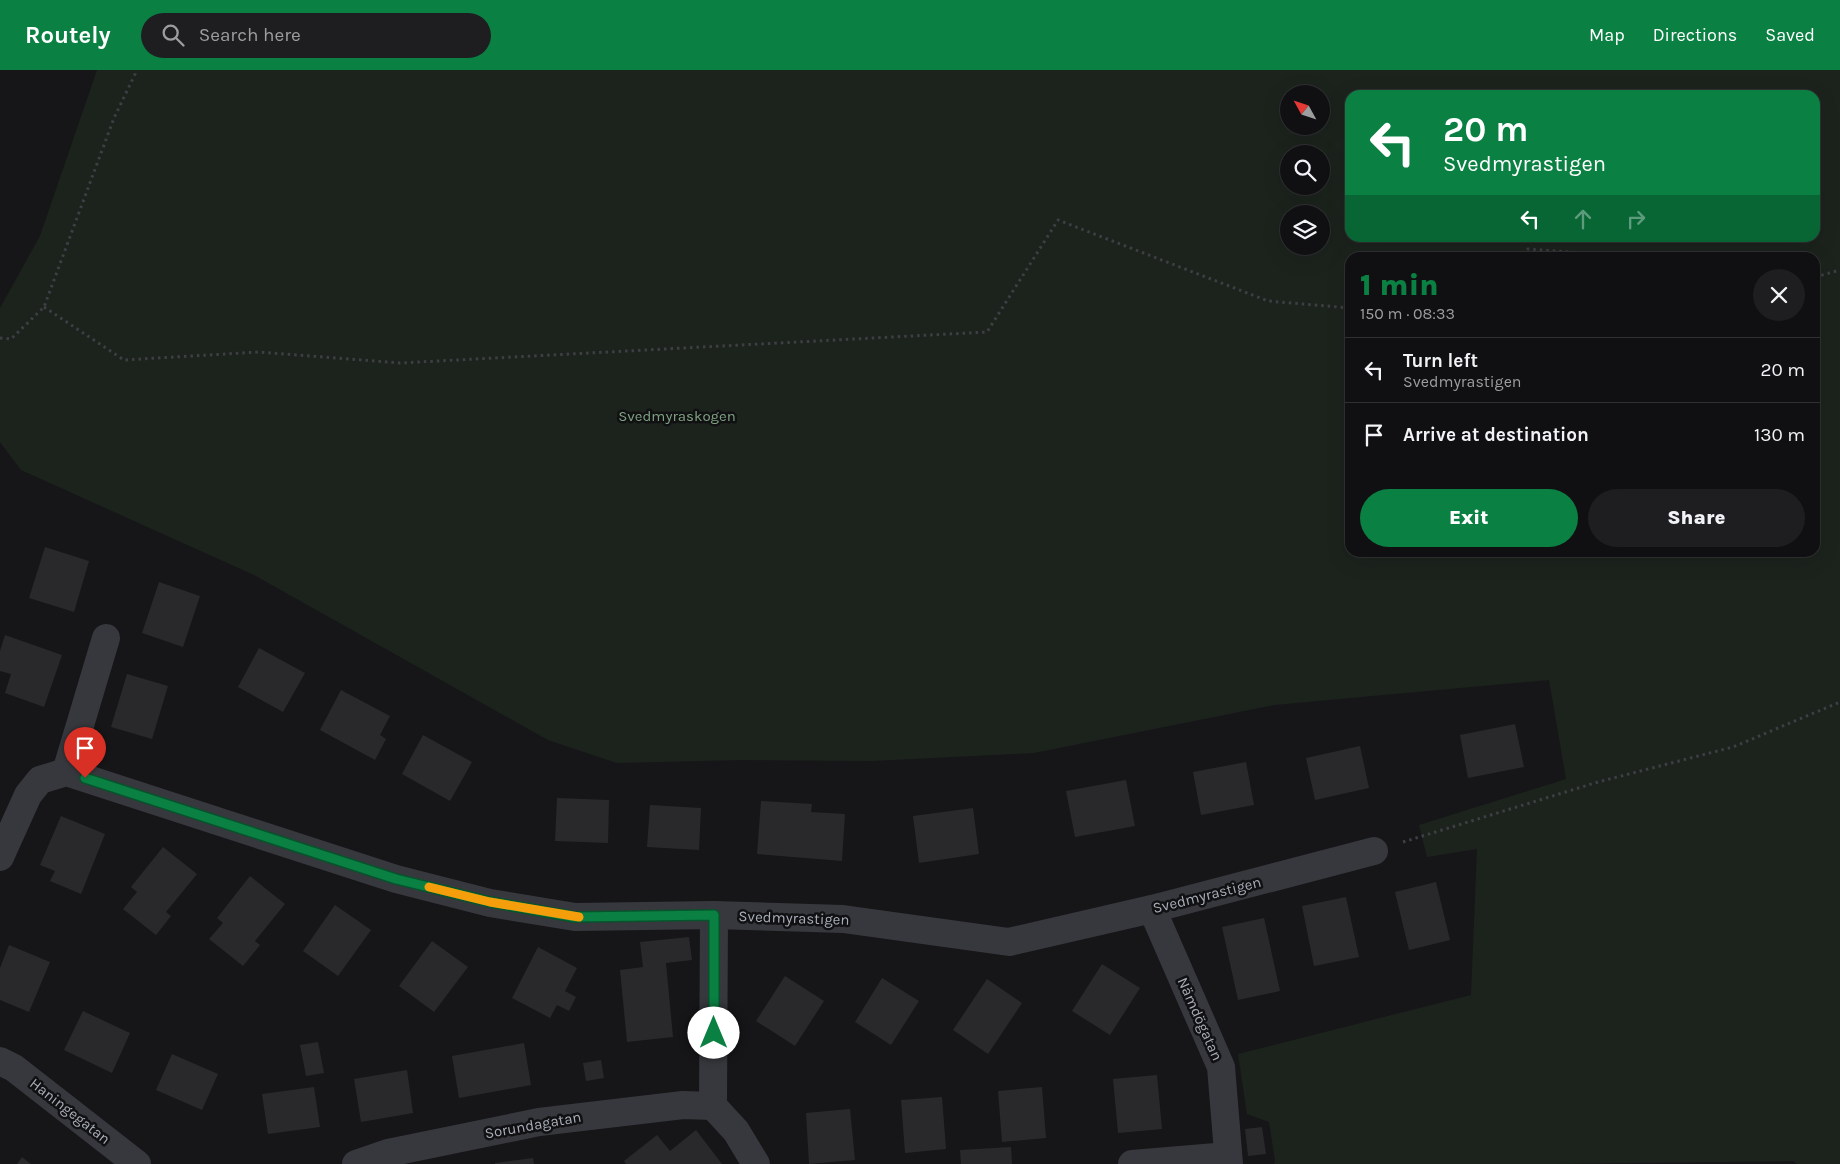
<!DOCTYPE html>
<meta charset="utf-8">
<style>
body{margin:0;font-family:Karla,sans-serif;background:#1e1e20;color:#f1f3f6;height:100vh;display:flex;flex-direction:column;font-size:19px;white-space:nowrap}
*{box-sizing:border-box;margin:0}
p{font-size:16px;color:#9c9d9f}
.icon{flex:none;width:28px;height:28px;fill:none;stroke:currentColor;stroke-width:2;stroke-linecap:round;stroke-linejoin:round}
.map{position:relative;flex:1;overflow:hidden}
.panel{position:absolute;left:1345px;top:182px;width:475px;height:305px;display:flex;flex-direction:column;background:#101012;border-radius:15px;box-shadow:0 5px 20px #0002,0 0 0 1px #303032}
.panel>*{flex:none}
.hud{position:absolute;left:1345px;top:20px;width:475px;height:152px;border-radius:15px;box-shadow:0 5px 20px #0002,0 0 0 1px #303032;background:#0b8043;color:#fff;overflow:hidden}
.needle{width:32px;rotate:310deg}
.controls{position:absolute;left:1280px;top:15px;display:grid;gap:10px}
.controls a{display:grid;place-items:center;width:50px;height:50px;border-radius:50%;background:#101012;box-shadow:0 5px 20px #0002,0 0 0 1px #303032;font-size:25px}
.pin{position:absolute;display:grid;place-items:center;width:42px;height:42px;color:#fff;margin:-51px -21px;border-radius:50% 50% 50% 0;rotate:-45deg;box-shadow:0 0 5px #0007}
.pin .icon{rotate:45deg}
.me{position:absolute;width:55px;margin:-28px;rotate:0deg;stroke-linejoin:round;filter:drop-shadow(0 0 4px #0008)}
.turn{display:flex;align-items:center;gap:18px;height:105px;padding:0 15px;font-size:22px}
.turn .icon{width:65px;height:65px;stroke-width:2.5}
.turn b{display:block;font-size:35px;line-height:42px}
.lanes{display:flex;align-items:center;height:48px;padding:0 15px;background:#0003;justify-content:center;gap:25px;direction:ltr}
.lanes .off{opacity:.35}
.round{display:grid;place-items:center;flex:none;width:52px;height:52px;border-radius:26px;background:#1e1e20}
.summary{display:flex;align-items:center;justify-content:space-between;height:85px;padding:0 15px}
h1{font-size:30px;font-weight:800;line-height:38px;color:#0b8043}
.action{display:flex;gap:10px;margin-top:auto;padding:10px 15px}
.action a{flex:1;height:58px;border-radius:30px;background:#0b8043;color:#fff;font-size:20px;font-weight:800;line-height:58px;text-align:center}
.action a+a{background:#1e1e20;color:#f1f3f6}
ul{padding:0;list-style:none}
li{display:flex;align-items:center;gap:15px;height:65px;padding:0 15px;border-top:1px solid #303032}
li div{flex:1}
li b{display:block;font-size:19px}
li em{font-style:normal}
header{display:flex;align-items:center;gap:30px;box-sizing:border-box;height:70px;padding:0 25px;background:#0b8043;color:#fff}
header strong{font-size:24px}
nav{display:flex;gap:28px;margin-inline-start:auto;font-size:18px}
.search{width:350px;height:45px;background:#1e1e20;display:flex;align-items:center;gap:12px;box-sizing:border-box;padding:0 18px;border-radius:28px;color:#9c9d9f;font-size:19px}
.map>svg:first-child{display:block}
</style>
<header>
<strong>Routely</strong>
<div class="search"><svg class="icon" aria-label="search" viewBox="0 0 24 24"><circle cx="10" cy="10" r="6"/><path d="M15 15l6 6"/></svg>Search here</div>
<nav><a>Map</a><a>Directions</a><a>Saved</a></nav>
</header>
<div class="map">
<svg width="1840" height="1094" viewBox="0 0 1840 1094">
<rect width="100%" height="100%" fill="#161618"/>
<!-- green -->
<path fill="#1c231d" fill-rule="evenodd" d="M97 0H1840V1094H1797L1793 1091 1555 1094H1274L1275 1091 1269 1052 1247 1044 1238 984 1471 925 1477 779 1427 787 1419 755 1566 709 1549 610 1274 635 1034 683 872 691 743 690 617 693 548 670 254 505 21 400 0 372V238L40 166ZM1289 24H1321V56H1289ZM1350 25H1815V168H1350ZM1289 84H1321V116H1289ZM1289 144H1321V176H1289ZM1350 188H1815V482H1350Z"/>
<!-- building -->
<g fill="#29292c">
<polygon points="45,477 89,491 74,542 29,528"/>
<polygon points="159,512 200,526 183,577 142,563"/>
<polygon points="5,565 62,585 44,637 5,623 11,604 0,601 0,581"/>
<polygon points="259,578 305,603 283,642 238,617"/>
<polygon points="127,604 168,616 152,669 111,657"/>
<polygon points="341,620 390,646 380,665 386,669 375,690 320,660"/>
<polygon points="1515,654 1524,697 1468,708 1460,665"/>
<polygon points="423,665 472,692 450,731 402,704"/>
<polygon points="1360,676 1369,718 1315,730 1306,688"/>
<polygon points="1246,692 1254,735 1201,745 1193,702"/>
<polygon points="1126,710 1135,756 1075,767 1066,721"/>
<polygon points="557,728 609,730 608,773 555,771"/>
<polygon points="761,731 812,734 811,742 845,744 842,791 757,784"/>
<polygon points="650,735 701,738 699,780 647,777"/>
<polygon points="973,738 979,784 919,793 913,746"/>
<polygon points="61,746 105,764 81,824 50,811 55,801 40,795"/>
<polygon points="163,777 197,804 166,842 171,846 156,865 123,839 137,822 131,817"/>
<polygon points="250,806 285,834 255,871 260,875 243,896 209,869 223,853 217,848"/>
<polygon points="1436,812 1450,870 1409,880 1395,822"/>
<polygon points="1346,827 1359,887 1314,896 1302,836"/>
<polygon points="335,835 371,860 338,906 303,881"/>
<polygon points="1264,848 1280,921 1238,930 1222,857"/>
<polygon points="689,867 692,890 666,893 673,967 627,972 620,900 643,897 640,872"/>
<polygon points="432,871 468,897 434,942 399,916"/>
<polygon points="9,875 50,892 29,942 0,930 0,898"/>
<polygon points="538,877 577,898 565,921 576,927 569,941 557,935 550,948 512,928"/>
<polygon points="1102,894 1140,918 1110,965 1072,941"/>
<polygon points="785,906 824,931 795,976 756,951"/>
<polygon points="882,908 919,931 891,975 855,952"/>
<polygon points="987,909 1022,933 988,984 953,960"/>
<polygon points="83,941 130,963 112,1003 64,980"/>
<polygon points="318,972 324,1003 306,1006 300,975"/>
<polygon points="524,973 531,1015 459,1028 452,986"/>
<polygon points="172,984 218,1004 202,1040 156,1020"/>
<polygon points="601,990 604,1008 586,1011 583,993"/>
<polygon points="407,1000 413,1043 361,1052 354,1009"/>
<polygon points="1157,1005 1162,1059 1118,1063 1113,1009"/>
<polygon points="314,1017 320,1057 268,1064 262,1024"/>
<polygon points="1042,1017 1046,1068 1002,1072 998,1021"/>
<polygon points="942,1027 946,1079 905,1083 901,1030"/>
<polygon points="850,1039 855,1090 809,1094 806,1043"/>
<polygon points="1262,1057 1266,1084 1248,1086 1245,1059"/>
<polygon points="696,1060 722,1094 626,1094 624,1091 657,1065 670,1081"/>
<polygon points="1011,1077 1012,1094 961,1094 960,1080"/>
<polygon points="22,1087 31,1094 17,1094"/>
<polygon points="533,1088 534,1094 495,1094 495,1093"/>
</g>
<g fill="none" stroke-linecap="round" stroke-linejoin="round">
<!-- path -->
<g stroke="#3d3f44" stroke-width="3" stroke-dasharray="2.5 4" stroke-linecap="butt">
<polyline points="1517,188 1528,179 1652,188"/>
<polyline points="1815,207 1840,200"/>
<polyline points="44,237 124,290 259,282 400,293 987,262 1058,150 1268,231 1350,238"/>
<polyline points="0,268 11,269 44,237 114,48 137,0"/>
<polyline points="1403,772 1598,712 1733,677 1840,632"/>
</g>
<!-- minor -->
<g stroke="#37383d" stroke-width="28">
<polyline points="66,702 106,568"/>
<polyline points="0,787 28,725 40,710 66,702 396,809 490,833 575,847 714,845 843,849 1009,872 1152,839 1374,781"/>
<polyline points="1152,839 1221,997 1229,1094"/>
<polyline points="714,845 713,1036 736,1061 756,1094"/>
<polyline points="0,991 14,998 137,1094"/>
<polyline points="356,1094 388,1083 539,1052 683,1035 713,1036"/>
<polyline points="1132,1094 1228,1086"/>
</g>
</g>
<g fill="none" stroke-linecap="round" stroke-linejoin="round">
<defs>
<polyline id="route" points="85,708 396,809 490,832 575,847 714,845 714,963"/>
</defs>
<!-- route casing -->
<use href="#route" stroke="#07532c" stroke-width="12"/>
<!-- route -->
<use href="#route" stroke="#0b8043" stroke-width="9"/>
<!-- slow -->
<polyline stroke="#f59e0b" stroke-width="9" points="429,817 490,832 579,847"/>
</g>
<g text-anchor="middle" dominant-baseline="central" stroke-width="5" stroke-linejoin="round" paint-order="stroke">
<!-- park labels -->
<g font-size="15" fill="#7fa381" stroke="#111113">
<text x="677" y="346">Svedmyraskogen</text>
</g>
<!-- street labels -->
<g font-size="15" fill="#a8adb8" stroke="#111113">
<text transform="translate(1207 825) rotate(-14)">Svedmyrastigen</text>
<text transform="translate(794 848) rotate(2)">Svedmyrastigen</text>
<text transform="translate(1200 949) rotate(66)">Nämdögatan</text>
<text transform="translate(70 1041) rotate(38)">Haningegatan</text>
<text transform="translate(533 1055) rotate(-10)">Sorundagatan</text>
</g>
</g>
</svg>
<div class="controls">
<a><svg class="needle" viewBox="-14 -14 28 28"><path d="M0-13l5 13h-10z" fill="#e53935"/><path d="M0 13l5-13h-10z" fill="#9c9d9f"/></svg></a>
<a><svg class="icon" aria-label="search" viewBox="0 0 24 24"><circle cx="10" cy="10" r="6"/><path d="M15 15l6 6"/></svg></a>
<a><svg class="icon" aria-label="layers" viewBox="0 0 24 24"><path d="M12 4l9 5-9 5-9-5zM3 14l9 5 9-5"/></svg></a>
</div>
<div class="pin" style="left:85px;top:708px;background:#d93025"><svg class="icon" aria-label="arrive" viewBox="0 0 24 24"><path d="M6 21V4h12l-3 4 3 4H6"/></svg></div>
<svg class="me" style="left:714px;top:963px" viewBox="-20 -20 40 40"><circle r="19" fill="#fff"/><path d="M0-13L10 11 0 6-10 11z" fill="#0b8043"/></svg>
<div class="hud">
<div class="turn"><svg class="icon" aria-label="left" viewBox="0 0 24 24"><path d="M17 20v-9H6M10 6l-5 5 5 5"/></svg><div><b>20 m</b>Svedmyrastigen</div></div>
<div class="lanes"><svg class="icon" aria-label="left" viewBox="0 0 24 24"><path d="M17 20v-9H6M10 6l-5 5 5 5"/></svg><svg class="icon off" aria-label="ahead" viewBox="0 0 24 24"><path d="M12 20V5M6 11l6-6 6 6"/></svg><svg class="icon off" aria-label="right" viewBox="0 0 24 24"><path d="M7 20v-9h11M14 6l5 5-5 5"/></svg></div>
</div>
<section class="panel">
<div class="summary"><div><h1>1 min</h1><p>150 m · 08:33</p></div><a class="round"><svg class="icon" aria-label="close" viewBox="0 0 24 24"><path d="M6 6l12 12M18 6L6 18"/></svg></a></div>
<ul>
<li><svg class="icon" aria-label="left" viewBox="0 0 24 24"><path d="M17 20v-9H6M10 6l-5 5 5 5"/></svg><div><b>Turn left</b><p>Svedmyrastigen</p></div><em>20 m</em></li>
<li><svg class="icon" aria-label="arrive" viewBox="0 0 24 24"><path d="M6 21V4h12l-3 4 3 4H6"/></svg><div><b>Arrive at destination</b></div><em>130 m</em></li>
</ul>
<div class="action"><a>Exit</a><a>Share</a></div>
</section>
</div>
